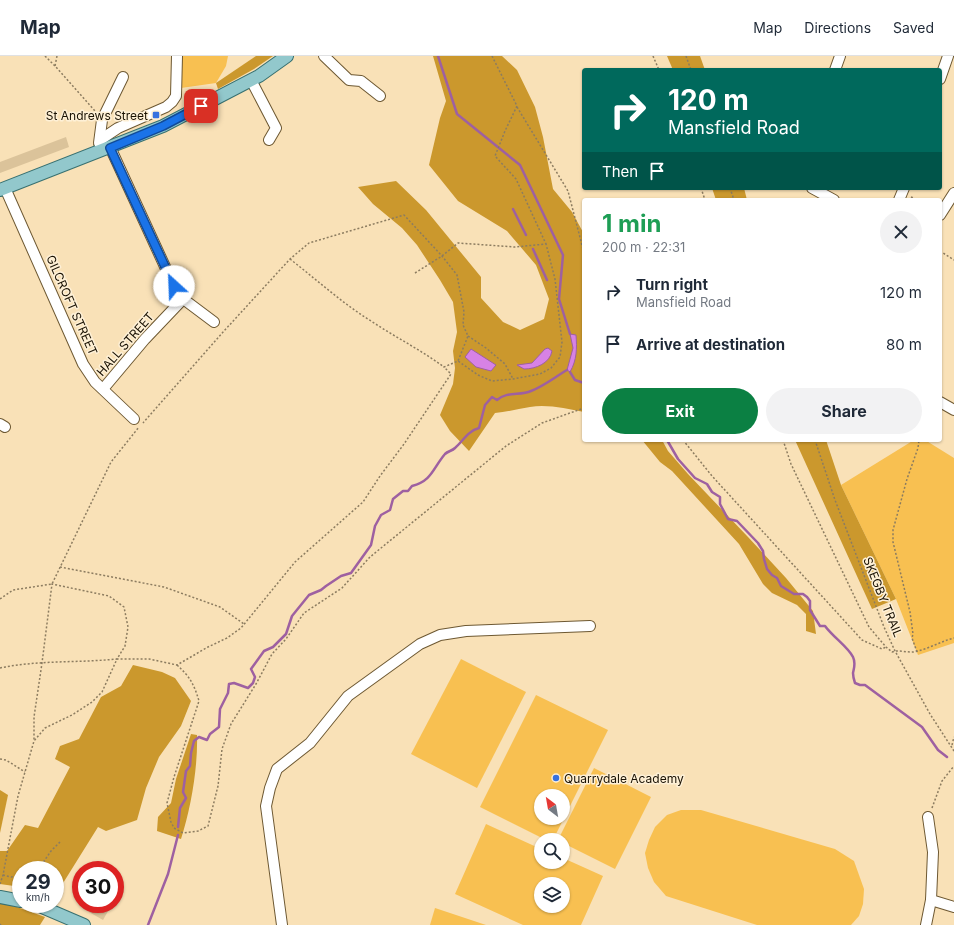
<!DOCTYPE html>
<meta charset="utf-8">
<style>
body{margin:0;font-family:Inter,sans-serif;background:#f2f2f3;color:#1f2937;height:100vh;display:flex;flex-direction:column;font-size:15px;white-space:nowrap}
*{box-sizing:border-box;margin:0}
p{font-size:13px;color:#747a83}
.icon{flex:none;width:22px;height:22px;fill:none;stroke:currentColor;stroke-width:2;stroke-linecap:round;stroke-linejoin:round}
.map{position:relative;flex:1;overflow:hidden}
.drawer{position:absolute;left:582px;top:142px;width:360px;height:244px;display:flex;flex-direction:column;background:#fff;border-radius:4px;box-shadow:0 1px 3px #0004}
.drawer>*{flex:none}
.banner{position:absolute;left:582px;top:12px;width:360px;height:122px;border-radius:4px;box-shadow:0 1px 3px #0004;background:#00695c;color:#fff;overflow:hidden}
.needle{width:26px;rotate:329deg}
.controls{position:absolute;left:534px;top:733px;display:grid;gap:8px}
.controls a{display:grid;place-items:center;width:36px;height:36px;border-radius:50%;background:#fff;box-shadow:0 1px 3px #0004;font-size:20px}
.speed{position:absolute;left:12px;top:805px;display:flex;gap:8px;font-size:20px;font-weight:700;text-align:center}
.speed>*{display:grid;place-content:center;width:52px;height:52px;border-radius:50%;background:#fff;box-shadow:0 1px 3px #0004;line-height:1}
.speed small{font-size:10px;font-weight:400}
.speed .limit{border:6px solid #d22;background:#fff;color:#111}
.pin{position:absolute;display:grid;place-items:center;width:34px;height:34px;color:#fff;margin:-17px;border-radius:8px;box-shadow:0 2px 6px #0006}
.me{position:absolute;width:44px;margin:-22px;rotate:335deg;stroke-linejoin:round;filter:drop-shadow(0 0 3px #0008)}
.turn{display:flex;align-items:center;gap:14px;height:84px;padding:0 20px;font-size:18px}
.turn .icon{width:52px;height:52px;stroke-width:2.5}
.turn b{display:block;font-size:28px;line-height:34px}
.then{display:flex;align-items:center;height:38px;padding:0 20px;background:#0003;gap:8px;font-size:15px}
.round{display:grid;place-items:center;flex:none;width:42px;height:42px;border-radius:21px;background:#f2f2f3}
.headline{display:flex;align-items:center;justify-content:space-between;height:68px;padding:0 20px}
h1{font-size:24px;font-weight:700;line-height:30px;color:#1e9e55}
.cta{display:flex;gap:8px;margin-top:auto;padding:8px 20px}
.cta a{flex:1;height:46px;border-radius:24px;background:#0b8043;color:#fff;font-size:16px;font-weight:700;line-height:46px;text-align:center}
.cta a+a{background:#f2f2f3;color:#1f2937}
ul{padding:0;list-style:none}
li{display:flex;align-items:center;gap:12px;height:52px;padding:0 20px}
li div{flex:1}
li b{display:block;font-size:15px}
li em{font-style:normal}
header{display:flex;align-items:center;gap:24px;box-sizing:border-box;height:56px;padding:0 20px;background:#fff;border-bottom:1px solid #e0e1e3}
header strong{font-size:19px}
nav{display:flex;gap:22px;margin-inline-start:auto;font-size:14px}
.map>svg:first-child{display:block}
</style>
<header>
<strong>Map</strong>
<nav><a>Map</a><a>Directions</a><a>Saved</a></nav>
</header>
<div class="map">
<svg width="954" height="869" viewBox="0 0 954 869">
<rect width="100%" height="100%" fill="#f9e1b7"/>
<!-- green -->
<g fill="#f8c051" fill-rule="evenodd">
<polygon points="180,0 228,0 226,10 216,27 181,32"/>
<polygon points="914,384 925,384 954,402 954,587 918,599 896,543 841,429"/>
<polygon points="461,603 526,636 477,732 411,698"/>
<path d="M536 639 608 674 553 784H546L480 751ZM541 740H563V762H541Z"/>
<polygon points="594,712 651,741 615,813 563,787 563,784 558,784"/>
<polygon points="681,754 701,754 835,793 854,805 864,833 863,848 859,860 851,869 757,869 666,840 654,826 648,812 645,797 649,784 655,771 667,759"/>
<path d="M486 768 541 793V806H563V802L603 820 581 869H523L455 838ZM541 828H563V850H541Z"/>
<polygon points="435,852 486,869 430,869"/>
</g>
<!-- forest -->
<g fill="#cb982d">
<polygon points="256,0 273,0 254,13 218,33 216,27"/>
<path d="M433 0H502L517 14 535 51 543 81 553 133 572 156 584 178V356C567 353 548 348 530 351 518 353 507 356 495 357L469 395 450 375 440 359 453 328 455 312 453 295 457 276 453 246 440 224 417 189 402 172 373 148 358 131 396 125 426 154 481 221V242L503 266 520 274 544 263 549 243 536 209 507 175 458 145 429 109 440 62 446 45Z"/>
<polygon points="667,0 700,0 705,14 673,14"/>
<polygon points="712,132 744,132 747,144 716,144"/>
<polygon points="642,384 662,384 668,395 688,418 748,481 786,522 813,555 816,578 806,575 806,558 797,549 772,537 763,528 739,488 672,415 660,406"/>
<polygon points="795,384 826,384 841,429 896,543 872,553"/>
<polygon points="133,609 162,616 175,622 191,645 181,670 159,701 146,732 137,764 106,775 98,771 55,840 55,814 21,814 21,831 0,828 0,795 7,795 25,769 38,772 70,711 55,703 60,690 79,683 101,641 121,630"/>
<path d="M191 678 197 679C198 711 191 752 181 783L157 775 158 761 171 747 176 723Z"/>
<polygon points="0,734 8,739 0,777"/>
<polygon points="0,847 17,851 45,861 40,869 0,869"/>
</g>
<!-- water -->
<g fill="#d782e5" stroke="#9e60a1">
<path d="M570 278 576 279C577 292 577 304 570 316L567 314 573 292Z"/>
<path d="M548 292 552 295C550 307 536 313 524 313L517 309 532 307 545 293Z"/>
<polygon points="471,293 496,309 491,315 476,311 465,301"/>
</g>
<g fill="none" stroke-linecap="round" stroke-linejoin="round">
<!-- stream -->
<g stroke="#9e60a1" stroke-width="2.5">
<polyline points="438,0 457,58 520,109 563,199 559,243 570,278"/>
<polyline points="513,153 526,179"/>
<polyline points="533,193 547,224"/>
<polyline points="570,316 575,324 584,327"/>
<path d="M667 384 678 403 695 422 707 428 712 436 720 441V448L728 463 737 465 758 487 763 495 764 503 767 513 772 519 777 522 781 530 794 538H803L807 541 810 545V554L820 570H825C833 581 848 591 853 601 856 607 854 612 853 617 853 620 854 624 855 627L860 629H865L922 671 938 694 947 701"/>
<path d="M178 771 180 752 186 742 183 736 186 715 190 710 191 697 194 685 199 681 207 684 210 678 219 671 220 653 228 637 229 628 234 627 248 632 253 627 255 621 251 613 264 595 273 591 286 578 292 560 309 539 321 534 326 530 341 520 351 517 371 489 375 470 381 459 390 454 393 443 403 435H408L412 430C432 425 433 412 445 398 448 395 452 395 455 392 463 385 468 375 479 372L485 349 492 341 497 344C507 335 520 340 531 335 544 330 555 321 567 314"/>
<polyline points="148,869 168,818 178,779"/>
</g>
</g>
<!-- building -->
<g fill="#dbc39a">
<polygon points="66,81 69,91 0,117 0,106"/>
<polygon points="94,848 112,848 103,864 89,856"/>
</g>
<g fill="none" stroke-linecap="round" stroke-linejoin="round">
<defs>
<g id="minor">
<polyline points="324,0 349,24 361,25 380,40"/>
<polyline points="835,14 840,0"/>
<polyline points="940,23 948,0"/>
<polyline points="251,24 276,72 269,84"/>
<polyline points="100,84 118,72 166,51 172,46 176,40 177,0"/>
<polyline points="99,87 102,64 123,21"/>
<polyline points="110,91 178,239 214,266"/>
<polyline points="5,132 83,308 95,326 134,363"/>
<polyline points="812,132 834,144"/>
<polyline points="899,144 904,132"/>
<polyline points="940,159 954,137"/>
<polyline points="103,333 145,283 183,243"/>
<polyline points="940,346 954,354"/>
<polyline points="0,368 5,371"/>
<polyline points="931,844 954,851"/>
<polyline points="282,869 266,750 270,732 277,713 310,687 348,640 420,588 440,579 466,575 590,570"/>
<polyline points="926,869 931,844 933,796 928,761"/>
</g>
<g id="major">
<polyline points="0,134 163,70 259,20 287,0"/>
<polyline points="0,841 21,845"/>
<polyline points="35,848 84,869"/>
</g>
</defs>
<!-- minor casing -->
<use href="#minor" stroke="#6d5832" stroke-width="12"/>
<!-- major casing -->
<use href="#major" stroke="#387070" stroke-width="14"/>
<!-- path -->
<g stroke="#8c7c60" stroke-width="1.5" stroke-dasharray="2 2" stroke-linecap="butt">
<polyline points="45,0 55,10"/>
<polyline points="57,0 55,10 96,56"/>
<polyline points="492,0 517,50 505,75 495,100 516,123 546,188"/>
<polyline points="653,0 659,14"/>
<polyline points="686,0 691,14"/>
<polyline points="517,51 568,135 584,197"/>
<polyline points="701,132 705,144"/>
<polyline points="730,132 734,144"/>
<polyline points="911,141 918,144"/>
<polyline points="940,195 954,204"/>
<path d="M290 203C317 224 342 247 371 265 395 281 421 294 444 311"/>
<polyline points="415,217 442,200 458,187 515,191 546,188 555,223 562,286 560,301 551,312 540,318 513,323 492,325 478,319 458,305"/>
<polyline points="468,280 486,292 505,308 513,323"/>
<polyline points="683,384 712,420 862,584 882,593 886,591"/>
<path d="M783 384 791 408 869 571 886 591 892 596C900 593 909 598 918 595 930 592 942 585 954 582"/>
<polyline points="815,384 835,444 884,571 895,595 930,658 954,695"/>
<polyline points="60,511 164,531 220,551 244,568"/>
<polyline points="0,543 13,534 52,528 111,406 139,371"/>
<polyline points="917,596 912,582 913,578 910,556 893,486 893,474 907,423 918,392 919,384"/>
<path d="M177 609C190 621 194 628 199 645L174 721 167 747 171 766 174 772 183 777 198 775 208 770 218 730 222 693 231 668 256 628 272 598 286 583 304 557 342 532 370 501 506 390 542 367 584 352"/>
<path d="M0 612C38 604 78 607 117 603L125 590 128 571 124 551 109 540 52 528 42 607 34 661V685"/>
<polyline points="952,689 954,681"/>
<polyline points="0,703 6,704 25,716"/>
<polyline points="932,752 942,725 954,710"/>
<polyline points="35,814 40,811 51,795 60,786"/>
<polyline points="3,819 11,821 21,820"/>
<polyline points="0,828 3,819 18,740 34,685 45,672 72,659 92,646 102,636 117,603 149,603 177,609 208,591 227,582 241,572 295,506 363,446 380,420 404,388 451,318 444,311 458,305 468,280 463,269 464,256 457,219 442,200 404,159 309,187 290,203 224,275 143,367"/>
<polyline points="0,868 1,869"/>
</g>
<!-- minor -->
<use href="#minor" stroke="#fff" stroke-width="10"/>
<!-- major -->
<use href="#major" stroke="#92c8cc" stroke-width="12"/>
</g>
<g fill="none" stroke-linecap="round" stroke-linejoin="round">
<defs>
<polyline id="route" points="174,230 110,92 163,70 201,50"/>
</defs>
<!-- route casing -->
<use href="#route" stroke="#114b97" stroke-width="10"/>
<!-- route -->
<use href="#route" stroke="#1a73e8" stroke-width="7"/>
</g>
<!-- markers -->
<g fill="#3771df" stroke="#fef0d6" stroke-width="1.5">
<rect x="152" y="55" width="8" height="8" rx="2"/>
<circle cx="556" cy="722" r="4"/>
</g>
<g text-anchor="middle" dominant-baseline="central" stroke-width="3" stroke-linejoin="round" paint-order="stroke">
<!-- poi labels -->
<g font-size="12" fill="#191103" stroke="#fef0d6" text-anchor="end">
<text x="148" y="59">St Andrews Street</text>
<text x="564" y="722" text-anchor="start">Quarrydale Academy</text>
</g>
<!-- street labels -->
<g font-size="12" fill="#191103" stroke="#fef0d6">
<text transform="translate(72 249) rotate(66)">GILCROFT STREET</text>
<text transform="translate(125 288) rotate(-49)">HALL STREET</text>
<text transform="translate(883 541) rotate(68)">SKEGBY TRAIL</text>
</g>
</g>
</svg>
<div class="controls">
<a><svg class="needle" viewBox="-14 -14 28 28"><path d="M0-13l5 13h-10z" fill="#e53935"/><path d="M0 13l5-13h-10z" fill="#747a83"/></svg></a>
<a><svg class="icon" aria-label="search" viewBox="0 0 24 24"><circle cx="10" cy="10" r="6"/><path d="M15 15l6 6"/></svg></a>
<a><svg class="icon" aria-label="layers" viewBox="0 0 24 24"><path d="M12 4l9 5-9 5-9-5zM3 14l9 5 9-5"/></svg></a>
</div>
<div class="speed"><div>29<small>km/h</small></div><div class="limit">30</div></div>
<div class="pin" style="left:201px;top:50px;background:#d93025"><svg class="icon" aria-label="arrive" viewBox="0 0 24 24"><path d="M6 21V4h12l-3 4 3 4H6"/></svg></div>
<svg class="me" style="left:174px;top:230px" viewBox="-20 -20 40 40"><circle r="19" fill="#fff"/><path d="M0-13L10 11 0 6-10 11z" fill="#1a73e8"/></svg>
<div class="banner">
<div class="turn"><svg class="icon" aria-label="right" viewBox="0 0 24 24"><path d="M7 20v-9h11M14 6l5 5-5 5"/></svg><div><b>120 m</b>Mansfield Road</div></div>
<div class="then">Then<svg class="icon" aria-label="arrive" viewBox="0 0 24 24"><path d="M6 21V4h12l-3 4 3 4H6"/></svg></div>
</div>
<section class="drawer">
<div class="headline"><div><h1>1 min</h1><p>200 m · 22:31</p></div><a class="round"><svg class="icon" aria-label="close" viewBox="0 0 24 24"><path d="M6 6l12 12M18 6L6 18"/></svg></a></div>
<ul>
<li><svg class="icon" aria-label="right" viewBox="0 0 24 24"><path d="M7 20v-9h11M14 6l5 5-5 5"/></svg><div><b>Turn right</b><p>Mansfield Road</p></div><em>120 m</em></li>
<li><svg class="icon" aria-label="arrive" viewBox="0 0 24 24"><path d="M6 21V4h12l-3 4 3 4H6"/></svg><div><b>Arrive at destination</b></div><em>80 m</em></li>
</ul>
<div class="cta"><a>Exit</a><a>Share</a></div>
</section>
</div>
